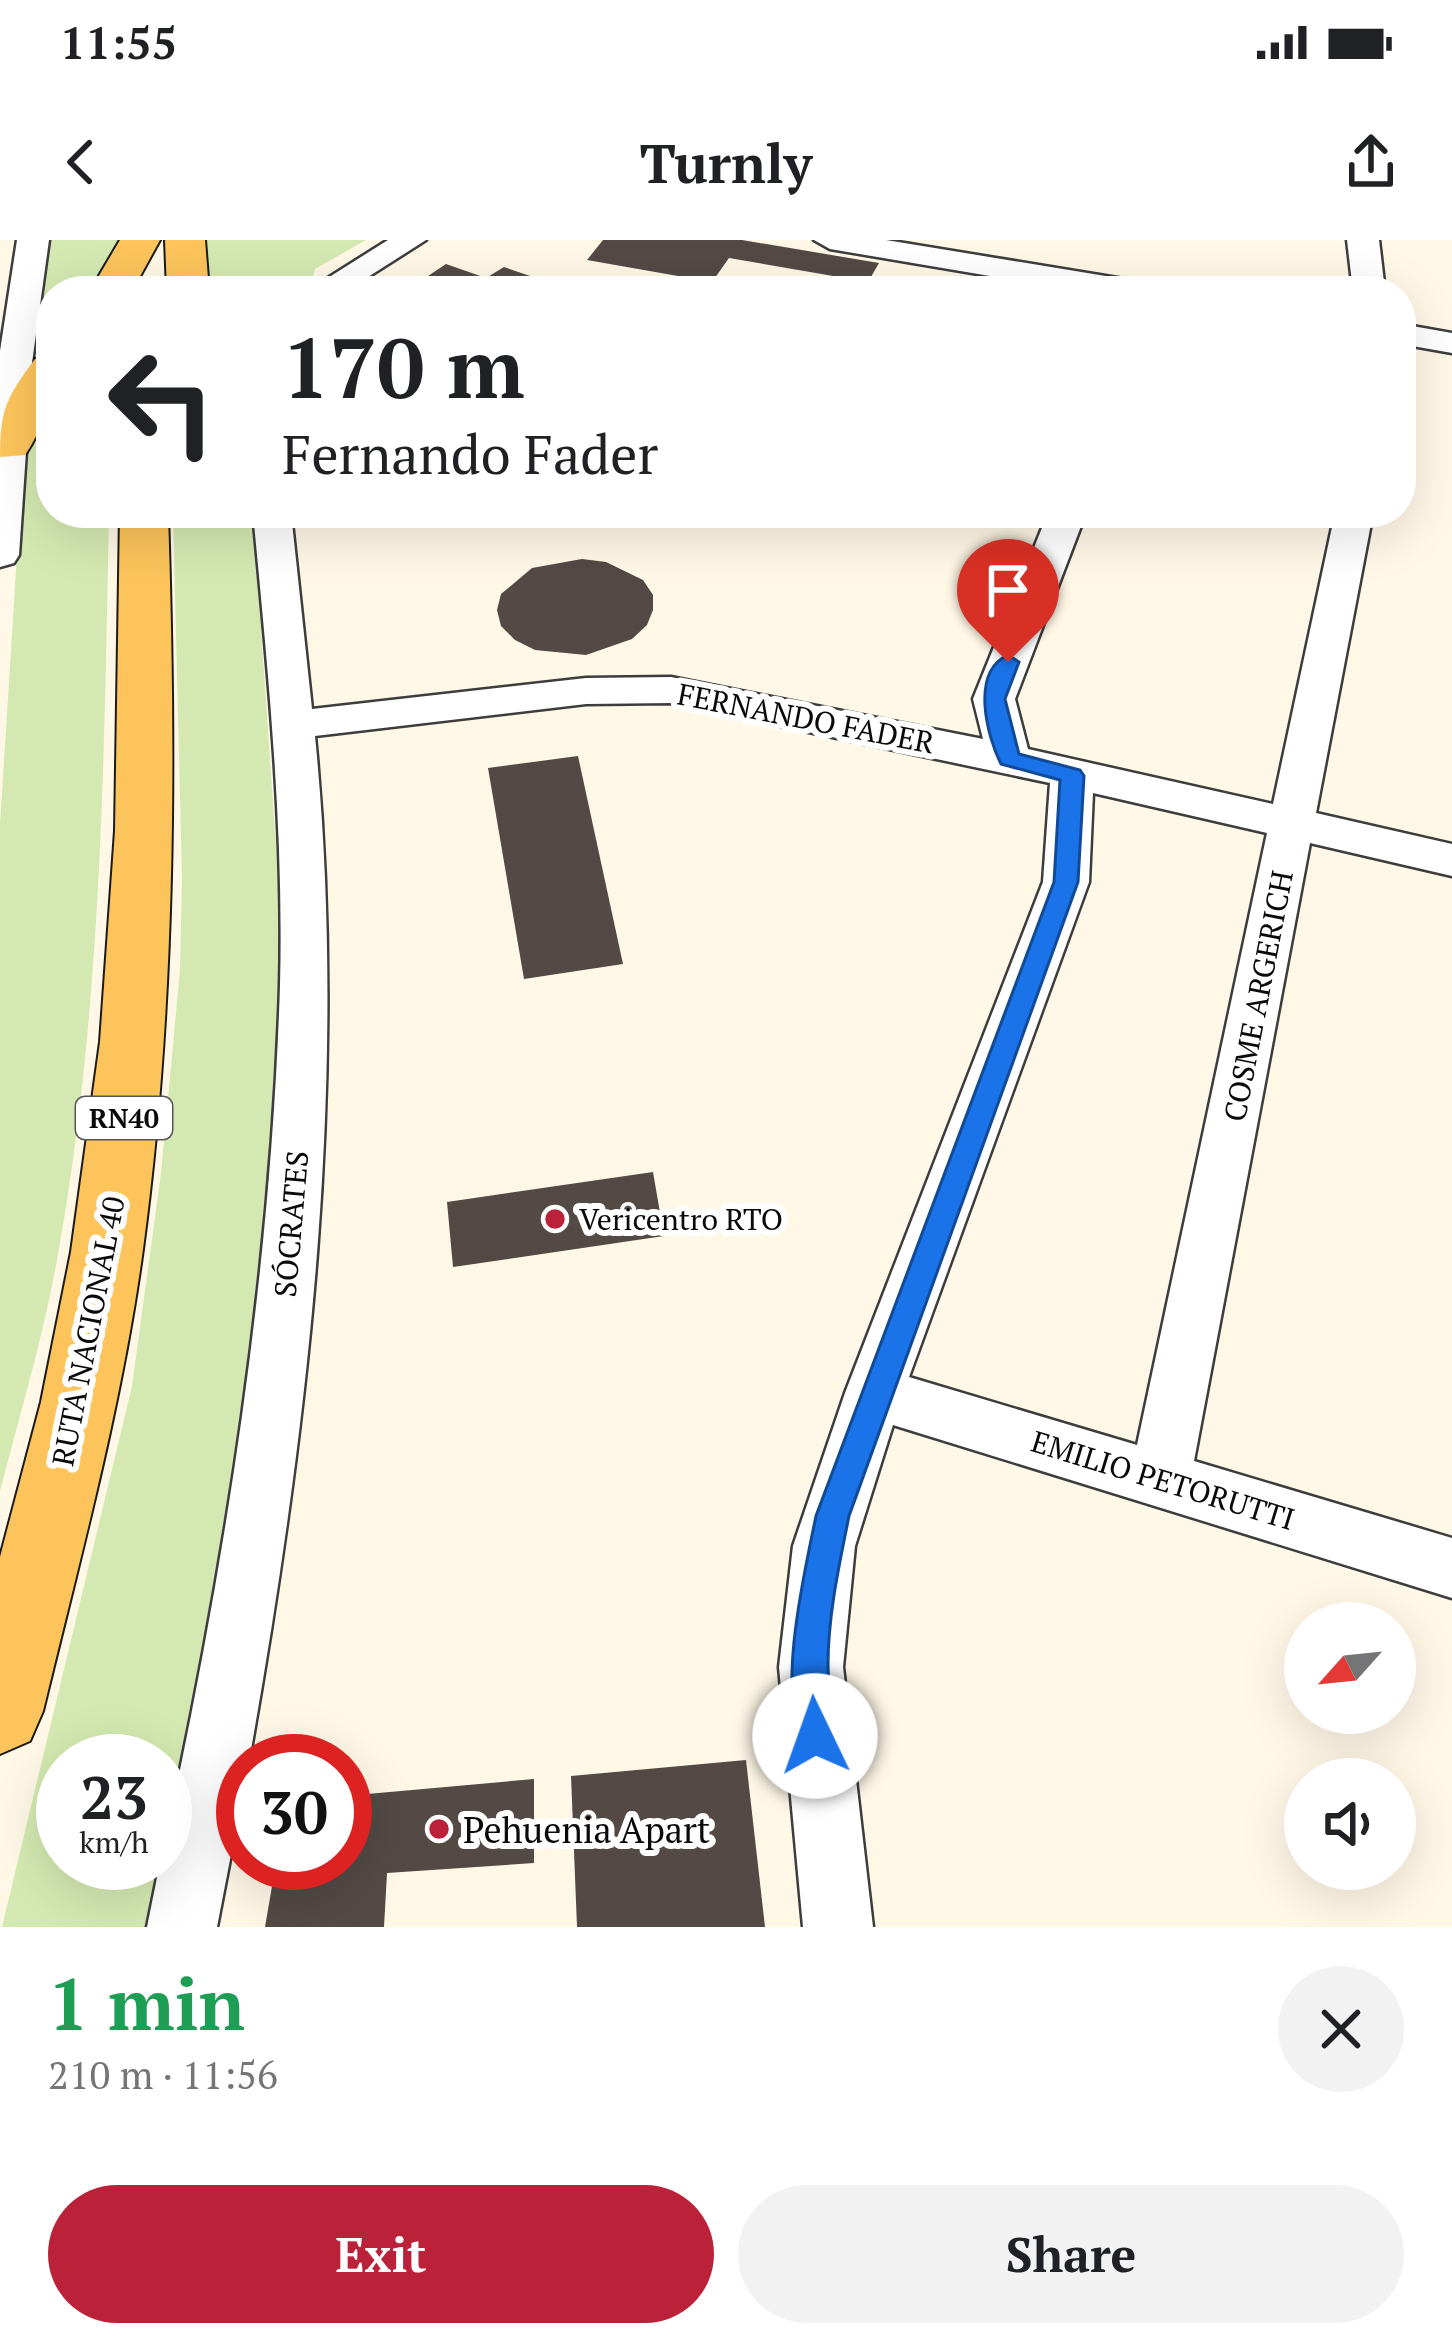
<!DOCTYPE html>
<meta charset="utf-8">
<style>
body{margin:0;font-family:"PT Serif",serif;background:#f2f2f2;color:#202124;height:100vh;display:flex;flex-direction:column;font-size:45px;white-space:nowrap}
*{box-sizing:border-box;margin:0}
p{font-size:39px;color:#757577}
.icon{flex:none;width:66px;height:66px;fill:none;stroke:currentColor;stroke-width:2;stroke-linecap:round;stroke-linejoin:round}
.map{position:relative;height:1687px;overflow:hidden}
.panel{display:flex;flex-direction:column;background:#fff;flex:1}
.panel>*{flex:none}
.guide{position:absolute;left:36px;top:36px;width:1380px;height:252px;border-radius:48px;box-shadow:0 12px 48px #0002;background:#fff;color:#202124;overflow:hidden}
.needle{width:78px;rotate:243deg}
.controls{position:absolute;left:1284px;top:1362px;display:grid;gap:24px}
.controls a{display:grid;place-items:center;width:132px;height:132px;border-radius:50%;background:#fff;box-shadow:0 12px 48px #0002;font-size:60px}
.speed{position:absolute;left:36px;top:1494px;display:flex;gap:24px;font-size:60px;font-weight:700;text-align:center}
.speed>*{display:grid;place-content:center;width:156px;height:156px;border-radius:50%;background:#fff;box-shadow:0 12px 48px #0002;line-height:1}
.speed small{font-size:30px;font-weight:400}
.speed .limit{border:18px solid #d22;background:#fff;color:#111}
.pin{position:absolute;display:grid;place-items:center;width:102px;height:102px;color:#fff;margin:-123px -51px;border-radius:50% 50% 50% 0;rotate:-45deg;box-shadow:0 0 12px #0007}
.pin .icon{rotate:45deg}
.me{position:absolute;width:132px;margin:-66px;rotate:357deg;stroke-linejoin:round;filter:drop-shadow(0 0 9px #0008)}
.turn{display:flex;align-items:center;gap:42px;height:252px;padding:0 48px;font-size:54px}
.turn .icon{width:156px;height:156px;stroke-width:2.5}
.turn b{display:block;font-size:84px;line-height:102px}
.round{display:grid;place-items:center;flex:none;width:126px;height:126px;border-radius:63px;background:#f2f2f2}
.head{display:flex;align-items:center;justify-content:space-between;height:204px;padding:0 48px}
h1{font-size:72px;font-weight:600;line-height:90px;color:#1e9e55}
.button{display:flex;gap:24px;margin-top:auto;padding:24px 48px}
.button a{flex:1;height:138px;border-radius:72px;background:#bb2138;color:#fff;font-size:48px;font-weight:600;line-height:138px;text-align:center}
.button a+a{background:#f2f2f2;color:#202124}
.status{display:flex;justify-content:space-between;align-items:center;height:84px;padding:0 60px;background:#fff;direction:ltr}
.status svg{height:33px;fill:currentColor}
header{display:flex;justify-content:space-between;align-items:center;height:156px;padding:0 48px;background:#fff;font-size:54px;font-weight:600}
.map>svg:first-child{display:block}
</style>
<div class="status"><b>11:55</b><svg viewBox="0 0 49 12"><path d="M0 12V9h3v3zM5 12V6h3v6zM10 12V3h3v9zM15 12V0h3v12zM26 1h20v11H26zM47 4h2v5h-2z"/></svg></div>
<header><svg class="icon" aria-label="back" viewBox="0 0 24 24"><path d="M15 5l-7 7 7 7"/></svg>Turnly<svg class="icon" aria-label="share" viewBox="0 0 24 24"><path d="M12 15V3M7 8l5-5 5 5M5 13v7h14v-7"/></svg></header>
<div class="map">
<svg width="1452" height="1687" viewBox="0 0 1452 1687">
<rect width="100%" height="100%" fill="#fff8e7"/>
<!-- green -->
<g fill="#d4e9b1">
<polygon points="46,0 124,0 98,51 51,51 51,114 32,133"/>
<polygon points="202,0 366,0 315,29 311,46 303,51 204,51"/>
<path d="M51 144V273H109C104 523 102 773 57 1020 43 1098 20 1174 0 1251V585L23 218Z"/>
<polygon points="173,273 253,273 281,678 281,798 248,1178 165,1613 165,1521 63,1521 63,1623 163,1623 150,1687 2,1687 132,1146 161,933 180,730 182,639"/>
</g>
<!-- building -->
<g fill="#534a46">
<polygon points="603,0 742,0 879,23 868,42 729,18 712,42 587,20"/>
<polygon points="446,24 486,38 504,27 536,38 516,51 436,51 416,44"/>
<polygon points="582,319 606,322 643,340 653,355 653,370 647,385 632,399 586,415 535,410 515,400 501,386 497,370 501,354 532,328"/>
<polygon points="578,516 623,724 524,739 488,528"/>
<polygon points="653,932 664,996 453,1027 447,962"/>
<polygon points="746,1520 765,1687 577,1687 571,1536"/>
<polygon points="534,1539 534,1623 387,1633 384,1687 265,1687 276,1623 345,1623 345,1556"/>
</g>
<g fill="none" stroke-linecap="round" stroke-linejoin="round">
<defs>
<g id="minor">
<polygon points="17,0 49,0 32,123 19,315 14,323 0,327 0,111"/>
<polygon points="388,0 426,0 346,51 307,51"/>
<polygon points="814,0 886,0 1136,41 1152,51 1078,51 830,9"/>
<polygon points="1347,0 1379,0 1385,51 1353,51"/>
<polygon points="1401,84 1452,93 1452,113 1401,104"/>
<path d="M253 273H291L312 469 586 438 671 437 983 499 973 459 1048 273H1086L1015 459 1028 509 1273 564 1335 273H1373L1316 573 1452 604V636L1310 603 1194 1221 1452 1298V1358L893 1185 855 1306 843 1427 873 1687H803L779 1427 793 1306 845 1153 1043 642 1050 543 671 463 586 464 315 496C349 839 309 1183 249 1521H243V1552L217 1687H147L160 1623H165V1601C226 1320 271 1034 280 745 284 588 268 430 253 273ZM1093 553 1267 593 1137 1205 909 1137 1089 642Z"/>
</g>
<g id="major">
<polygon points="120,0 160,0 132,51 90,51"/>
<polygon points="165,0 205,0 209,51 167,51"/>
<path d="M51 115C51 152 47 183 25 215L0 217C0 168 7 157 35 119Z"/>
<path d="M120 273H168C176 519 176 764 143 1009 122 1165 80 1318 43 1471L30 1501 0 1514V1317L41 1162 71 1012 100 802 115 591Z"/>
</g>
</defs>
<!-- minor casing -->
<use href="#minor" stroke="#3d3d3d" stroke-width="5"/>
<!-- major casing -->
<use href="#major" stroke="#1b1b1b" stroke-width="4"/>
<!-- minor -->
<use href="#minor" fill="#fff" fill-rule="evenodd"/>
<!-- major -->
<use href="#major" fill="#fcc45b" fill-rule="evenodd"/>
</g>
<!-- route -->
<path fill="#1a73e8" stroke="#114b97" stroke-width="3" d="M1008 415 1019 422 1005 459 1019 514 1080 530 1084 536 1078 642 849 1276C839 1326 828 1375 828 1425 828 1453 838 1484 828 1509L815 1514 803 1509C777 1449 803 1339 816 1276L1054 642 1060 540 1001 524C987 496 970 432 1008 415Z"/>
<!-- markers -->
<g fill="#bb2138" stroke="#fff" stroke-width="4.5">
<circle cx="555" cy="979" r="12"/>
<circle cx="439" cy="1589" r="12"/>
</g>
<g text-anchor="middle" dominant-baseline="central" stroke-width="12" stroke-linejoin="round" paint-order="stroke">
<!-- shield labels -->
<rect fill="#fff" stroke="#545454" stroke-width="3" x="76" y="857" width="96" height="42" rx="9"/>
<g font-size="27" font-weight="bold" fill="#0a0a0a">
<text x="124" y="878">RN40</text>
</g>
<!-- street labels -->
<g font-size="30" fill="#0a0a0a" stroke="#fff">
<text transform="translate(806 478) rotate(11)">FERNANDO FADER</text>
<text transform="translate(1258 756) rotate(-79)">COSME ARGERICH</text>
<text transform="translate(291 984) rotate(-85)">SÓCRATES</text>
<text transform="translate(88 1091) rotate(-79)">RUTA NACIONAL 40</text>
<text transform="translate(1163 1240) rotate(17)">EMILIO PETORUTTI</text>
</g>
<!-- poi labels -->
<g font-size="30" fill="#0a0a0a" stroke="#fff" text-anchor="start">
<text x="579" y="979">Vericentro RTO</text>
</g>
<!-- near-poi labels -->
<g font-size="36" fill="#0a0a0a" stroke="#fff" text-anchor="start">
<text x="463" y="1589">Pehuenia Apart</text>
</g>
</g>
</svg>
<div class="controls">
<a><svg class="needle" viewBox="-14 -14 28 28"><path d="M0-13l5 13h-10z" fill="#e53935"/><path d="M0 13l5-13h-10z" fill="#757577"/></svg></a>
<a><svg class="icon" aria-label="sound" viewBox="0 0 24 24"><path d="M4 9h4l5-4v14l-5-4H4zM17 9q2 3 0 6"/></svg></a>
</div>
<div class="speed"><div>23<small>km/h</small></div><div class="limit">30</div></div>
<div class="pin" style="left:1008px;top:422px;background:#d93025"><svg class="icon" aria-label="arrive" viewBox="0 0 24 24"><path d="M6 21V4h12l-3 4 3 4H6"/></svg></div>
<svg class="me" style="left:815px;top:1496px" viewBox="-20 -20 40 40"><circle r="19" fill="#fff"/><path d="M0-13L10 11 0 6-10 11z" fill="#1a73e8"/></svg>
<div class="guide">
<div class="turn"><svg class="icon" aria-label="left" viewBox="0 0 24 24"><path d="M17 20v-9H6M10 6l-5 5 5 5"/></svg><div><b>170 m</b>Fernando Fader</div></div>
</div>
</div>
<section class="panel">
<div class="head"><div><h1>1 min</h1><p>210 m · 11:56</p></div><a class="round"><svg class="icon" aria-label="close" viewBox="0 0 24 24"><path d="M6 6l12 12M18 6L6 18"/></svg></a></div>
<div class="button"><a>Exit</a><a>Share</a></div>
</section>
